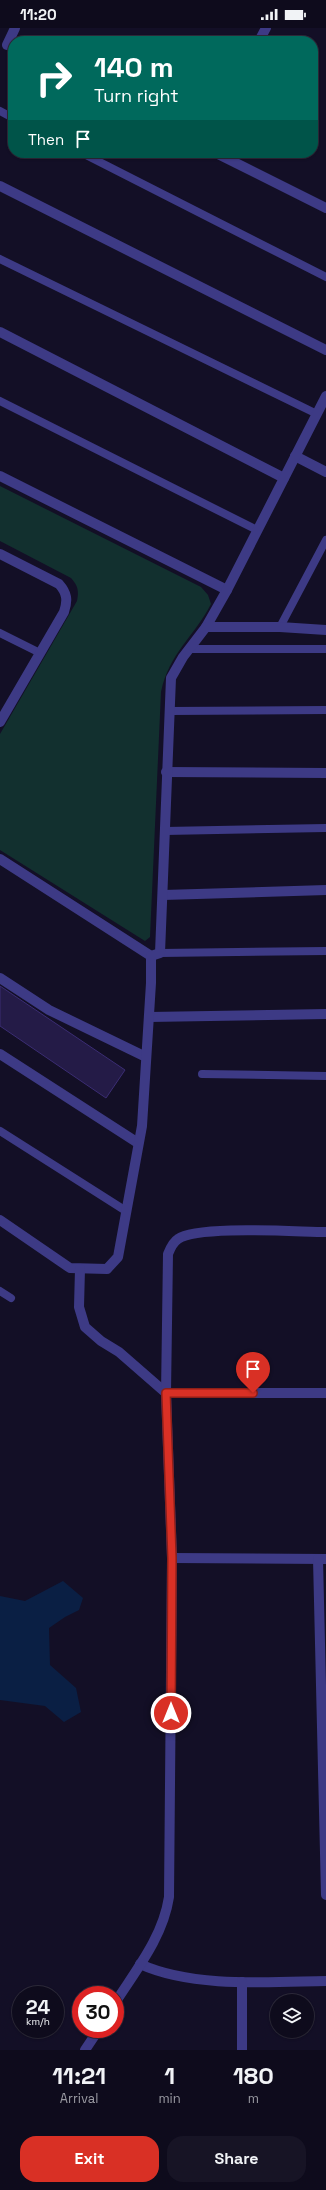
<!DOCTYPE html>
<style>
body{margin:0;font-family:"Space Grotesk",sans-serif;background:#171425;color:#f1f3f6;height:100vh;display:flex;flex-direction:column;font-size:15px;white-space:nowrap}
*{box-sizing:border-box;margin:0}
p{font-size:13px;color:#9b9ba3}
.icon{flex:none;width:22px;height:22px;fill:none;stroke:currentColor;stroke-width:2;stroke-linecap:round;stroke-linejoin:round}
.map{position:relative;height:2022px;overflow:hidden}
.details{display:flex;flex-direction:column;background:#0e0b1c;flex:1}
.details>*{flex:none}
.hud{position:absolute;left:8px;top:8px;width:310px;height:122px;border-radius:16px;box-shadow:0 1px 3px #0004,0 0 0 1px #2e2b3b;background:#00695c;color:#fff;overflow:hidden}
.controls{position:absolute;left:270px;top:1966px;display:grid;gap:8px}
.controls a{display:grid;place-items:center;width:44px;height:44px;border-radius:50%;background:#0e0b1c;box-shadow:0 1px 3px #0004,0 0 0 1px #2e2b3b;font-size:20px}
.speed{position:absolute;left:12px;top:1958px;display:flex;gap:8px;font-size:20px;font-weight:700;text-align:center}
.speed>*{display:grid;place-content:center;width:52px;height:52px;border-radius:50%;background:#0e0b1c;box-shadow:0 1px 3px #0004,0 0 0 1px #2e2b3b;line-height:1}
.speed small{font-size:10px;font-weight:400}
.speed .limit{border:6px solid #d22;background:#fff;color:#111}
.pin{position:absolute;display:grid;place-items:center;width:34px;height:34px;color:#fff;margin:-41px -17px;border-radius:50% 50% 50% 0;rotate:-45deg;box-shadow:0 0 4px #0007}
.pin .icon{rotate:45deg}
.me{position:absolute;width:44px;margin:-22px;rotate:0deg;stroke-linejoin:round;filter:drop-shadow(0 0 3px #0008)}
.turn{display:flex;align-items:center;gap:14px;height:84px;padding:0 20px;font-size:18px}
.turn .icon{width:52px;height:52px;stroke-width:2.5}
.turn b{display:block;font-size:28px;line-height:34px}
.then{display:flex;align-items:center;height:38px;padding:0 20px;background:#0003;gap:8px;font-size:15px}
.eta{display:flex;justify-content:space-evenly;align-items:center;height:68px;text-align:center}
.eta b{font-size:24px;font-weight:600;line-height:28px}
.primary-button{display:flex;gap:8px;margin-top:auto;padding:8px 20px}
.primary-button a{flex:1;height:46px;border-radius:16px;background:#d93025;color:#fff;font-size:16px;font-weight:600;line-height:46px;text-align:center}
.primary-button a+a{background:#171425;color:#f1f3f6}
.status{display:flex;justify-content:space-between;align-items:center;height:28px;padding:0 20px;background:#0e0b1c;direction:ltr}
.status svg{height:11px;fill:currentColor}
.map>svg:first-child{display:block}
</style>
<div class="status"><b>11:20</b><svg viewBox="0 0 49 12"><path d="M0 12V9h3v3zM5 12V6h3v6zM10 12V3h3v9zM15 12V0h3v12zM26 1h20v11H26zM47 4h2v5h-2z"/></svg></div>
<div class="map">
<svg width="326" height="2022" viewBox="0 0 326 2022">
<rect width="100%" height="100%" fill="#130f26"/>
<!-- green -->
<path fill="#12302f" d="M0 458 201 559 208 567 211 576C194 609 169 625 161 664L150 909 145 913 0 822V706L77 573C79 562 78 558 71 550L0 513Z"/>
<!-- water -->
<polygon fill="#0a1f44" points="63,1553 83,1570 79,1582 65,1589 49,1600 50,1637 76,1660 81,1684 64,1694 45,1678 0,1672 0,1568 25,1573"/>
<!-- building -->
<polygon fill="#241b47" stroke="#3b2d73" points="0,958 125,1042 106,1070 0,998"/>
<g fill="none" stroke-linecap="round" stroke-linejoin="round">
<!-- lane -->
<g stroke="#3d3a85" stroke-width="8">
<polyline points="0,83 13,90"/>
<polyline points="82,125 326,249"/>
<polyline points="0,231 317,386"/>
<polyline points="0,373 257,502"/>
<polyline points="280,599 326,512"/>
<polyline points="0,605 40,625"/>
<polyline points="189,621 326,621"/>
<polyline points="170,683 326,682"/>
<polyline points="165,803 326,800"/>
<polyline points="160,925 326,923"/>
<polyline points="202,1046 326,1048"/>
<polyline points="0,1103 126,1183"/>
<polyline points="0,1263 11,1270"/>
</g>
<!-- street -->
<g stroke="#3d3a85" stroke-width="10">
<polyline points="259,13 266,0"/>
<polyline points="7,17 15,0"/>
<polyline points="216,125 326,180"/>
<polyline points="0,158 326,322"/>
<polyline points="0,304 284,450"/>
<polyline points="295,428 326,444"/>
<polyline points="0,448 227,562"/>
<path d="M0 526 59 556C67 565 68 572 64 584L0 694"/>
<polyline points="206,599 227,562 326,368"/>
<polyline points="166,744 326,745"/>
<polyline points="0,831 151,928"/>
<polyline points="163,867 326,862"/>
<polyline points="0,950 49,982 146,1029"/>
<polyline points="149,989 326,986"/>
<polyline points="0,1026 138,1115"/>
<polyline points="0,1192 70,1240 107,1241 118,1229 142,1098 151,955 151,928 160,925 171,650 183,629 206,599 280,599 326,602"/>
<polyline points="80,1241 79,1279 85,1299 101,1313 119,1324 166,1365 326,1365"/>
<polyline points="172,1530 326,1531"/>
<polyline points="318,1531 326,1867"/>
<path d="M140 1936C192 1960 269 1954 326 1953"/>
<path d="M115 1975C136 1942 163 1909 169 1869L172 1530 166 1365 168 1226C170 1221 173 1214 178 1211 197 1197 299 1204 326 1204"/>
<polyline points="85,2022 99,2001"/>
<polyline points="242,2022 242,1954"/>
</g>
</g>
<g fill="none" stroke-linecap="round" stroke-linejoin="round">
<defs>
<polyline id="route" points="171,1685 172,1530 166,1365 253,1365"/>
</defs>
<!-- route casing -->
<use href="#route" stroke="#8d1f18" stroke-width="10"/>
<!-- route -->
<use href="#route" stroke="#d93025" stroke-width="7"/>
</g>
</svg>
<div class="controls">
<a><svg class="icon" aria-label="layers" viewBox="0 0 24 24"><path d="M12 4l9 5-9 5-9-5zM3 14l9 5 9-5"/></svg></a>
</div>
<div class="speed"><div>24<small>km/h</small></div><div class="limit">30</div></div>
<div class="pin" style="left:253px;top:1365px;background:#d93025"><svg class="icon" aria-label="arrive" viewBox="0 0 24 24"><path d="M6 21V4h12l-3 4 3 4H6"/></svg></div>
<svg class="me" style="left:171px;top:1685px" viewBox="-20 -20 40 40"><circle r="17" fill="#d93025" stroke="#fff" stroke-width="3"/><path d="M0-11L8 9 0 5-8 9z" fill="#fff"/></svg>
<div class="hud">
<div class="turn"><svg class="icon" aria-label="right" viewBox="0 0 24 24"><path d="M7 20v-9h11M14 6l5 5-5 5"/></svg><div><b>140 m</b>Turn right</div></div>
<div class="then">Then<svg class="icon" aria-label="arrive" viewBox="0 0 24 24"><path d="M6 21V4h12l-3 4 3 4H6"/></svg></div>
</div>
</div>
<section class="details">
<div class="eta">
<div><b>11:21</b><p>Arrival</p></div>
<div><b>1</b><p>min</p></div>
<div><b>180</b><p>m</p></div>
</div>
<div class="primary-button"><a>Exit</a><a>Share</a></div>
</section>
